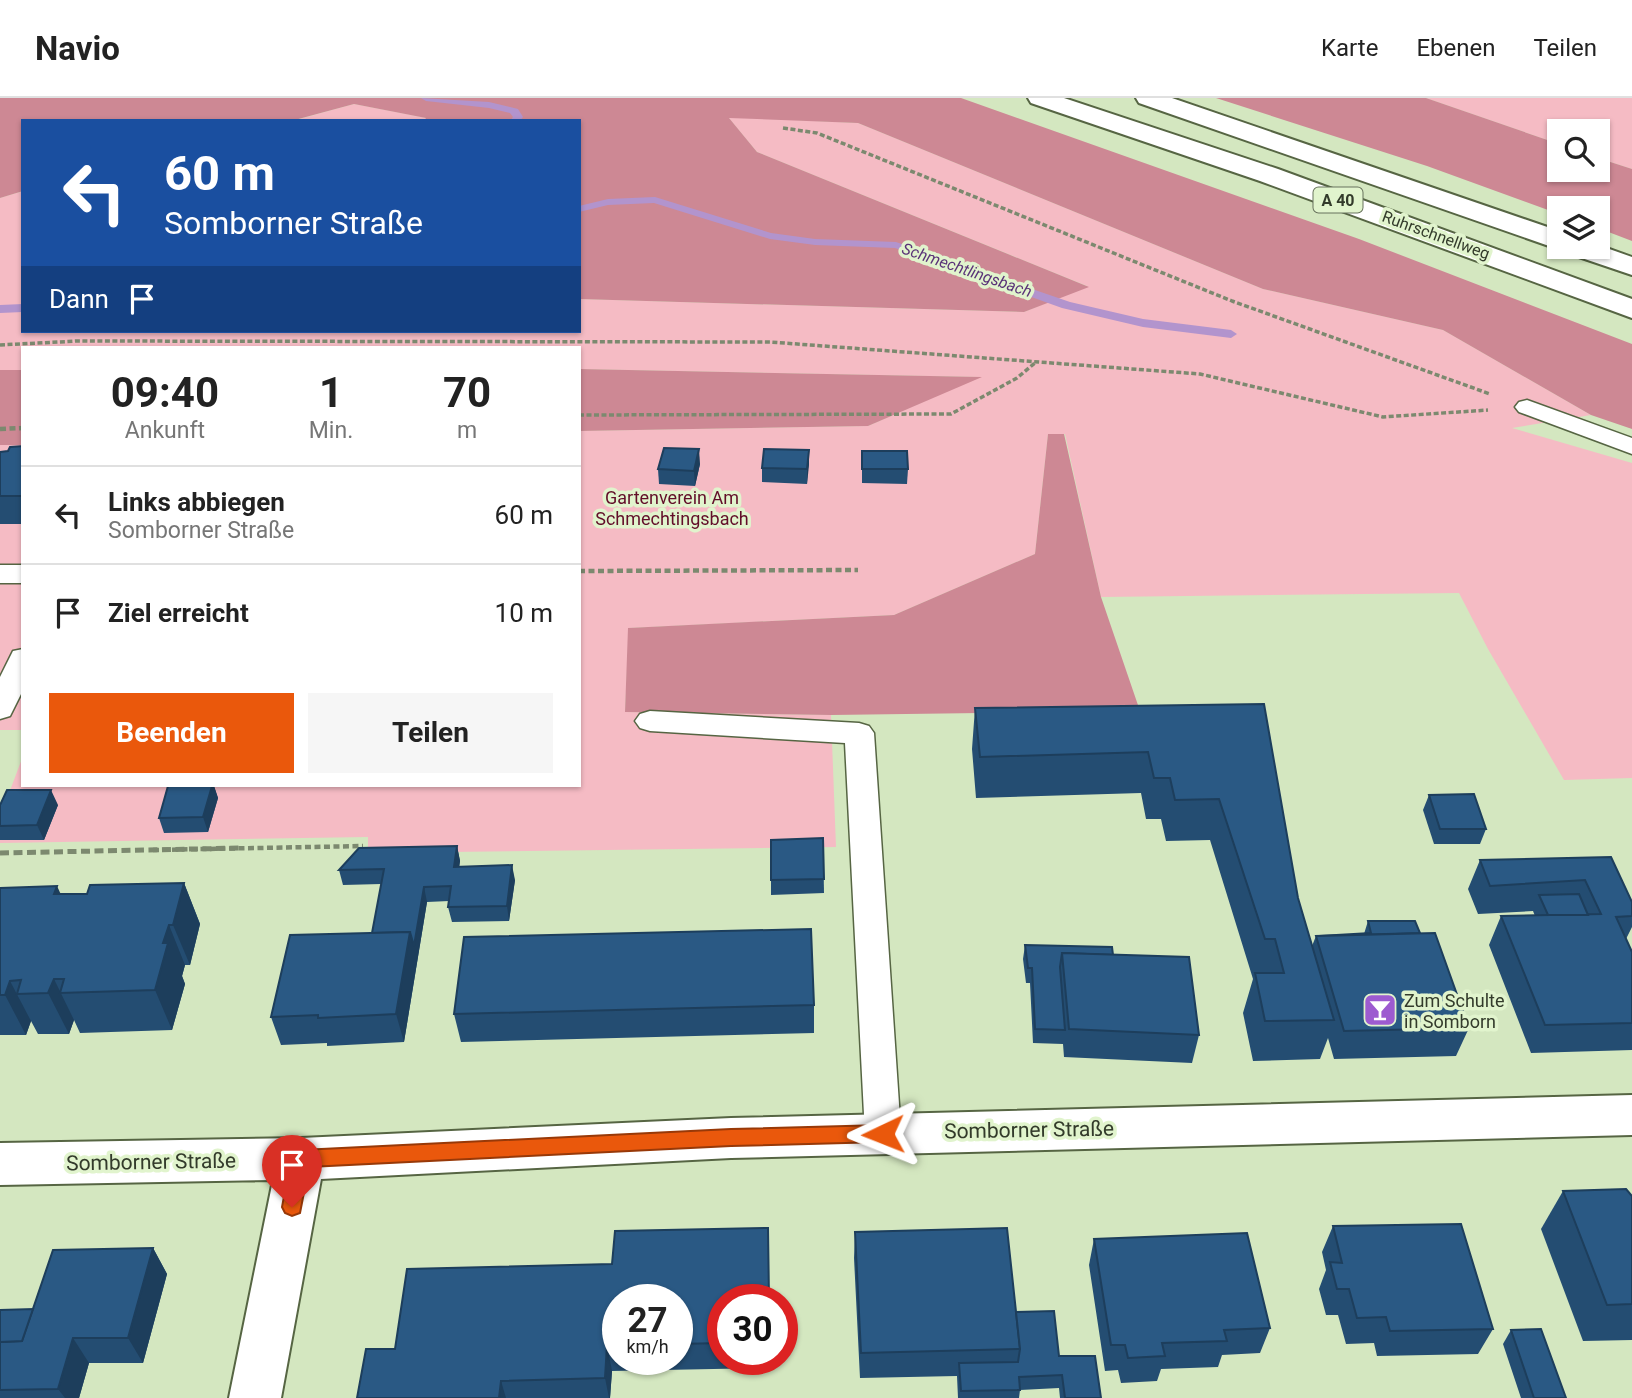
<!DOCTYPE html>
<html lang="de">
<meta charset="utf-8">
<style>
body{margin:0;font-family:Roboto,sans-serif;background:#f6f6f6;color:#222;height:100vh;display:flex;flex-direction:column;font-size:26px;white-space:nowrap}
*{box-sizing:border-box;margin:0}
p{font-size:23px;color:#767676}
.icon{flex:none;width:38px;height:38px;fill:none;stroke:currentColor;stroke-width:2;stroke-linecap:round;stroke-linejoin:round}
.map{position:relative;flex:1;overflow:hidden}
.sheet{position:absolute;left:21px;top:248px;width:560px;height:441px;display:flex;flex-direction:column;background:#fff;border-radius:0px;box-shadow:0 2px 5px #0004}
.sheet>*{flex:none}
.guide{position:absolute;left:21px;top:21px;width:560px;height:214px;border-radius:0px;box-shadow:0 2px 5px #0004;background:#1a4fa0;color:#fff;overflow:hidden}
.fabs{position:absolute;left:1547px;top:21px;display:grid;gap:14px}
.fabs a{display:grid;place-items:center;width:63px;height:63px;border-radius:0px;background:#fff;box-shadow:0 2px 5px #0004;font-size:35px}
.speed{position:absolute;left:602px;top:1186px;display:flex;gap:14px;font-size:35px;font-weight:700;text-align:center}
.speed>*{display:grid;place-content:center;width:91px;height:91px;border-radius:50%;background:#fff;box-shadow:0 2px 5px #0004;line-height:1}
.speed small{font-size:18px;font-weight:400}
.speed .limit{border:10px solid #d22;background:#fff;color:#111}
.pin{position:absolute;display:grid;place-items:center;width:60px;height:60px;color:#fff;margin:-72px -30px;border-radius:50% 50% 50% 0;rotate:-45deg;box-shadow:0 0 7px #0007}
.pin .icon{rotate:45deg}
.me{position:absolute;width:77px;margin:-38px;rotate:268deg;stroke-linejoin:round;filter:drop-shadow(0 0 5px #0008)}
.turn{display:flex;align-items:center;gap:24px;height:147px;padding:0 28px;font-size:32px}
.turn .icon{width:91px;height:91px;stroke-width:2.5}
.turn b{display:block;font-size:49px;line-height:60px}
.then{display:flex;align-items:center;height:66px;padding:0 28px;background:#0003;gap:14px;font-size:26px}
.eta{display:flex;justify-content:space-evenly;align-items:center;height:119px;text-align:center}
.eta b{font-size:42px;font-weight:700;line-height:49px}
.cta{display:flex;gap:14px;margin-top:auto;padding:14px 28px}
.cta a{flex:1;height:80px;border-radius:0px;background:#ea580c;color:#fff;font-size:28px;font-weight:700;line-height:80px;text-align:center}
.cta a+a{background:#f6f6f6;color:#222}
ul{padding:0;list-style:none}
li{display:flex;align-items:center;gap:21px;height:98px;padding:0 28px;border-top:2px solid #e0e0e0}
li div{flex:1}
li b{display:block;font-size:26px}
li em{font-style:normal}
header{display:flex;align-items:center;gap:42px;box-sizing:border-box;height:98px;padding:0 35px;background:#fff;border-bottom:2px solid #e0e0e0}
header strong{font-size:33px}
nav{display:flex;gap:38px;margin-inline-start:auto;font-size:24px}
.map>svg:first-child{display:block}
</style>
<header>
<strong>Navio</strong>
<nav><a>Karte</a><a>Ebenen</a><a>Teilen</a></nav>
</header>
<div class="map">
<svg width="1632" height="1300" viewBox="0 0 1632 1300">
<rect width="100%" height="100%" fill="#d4e7c0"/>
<!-- green -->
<g fill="#f5bbc4">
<polygon points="1426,0 1632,0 1632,71 1598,60 1598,33 1559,33 1559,46"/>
<polygon points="354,6 427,20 424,23 292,23"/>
<polygon points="728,19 858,25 1263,191 1443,232 1591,317 1512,330 1632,365 1632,680 1564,682 1488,551 1459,495 1101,499 1065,336 1048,336 1035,456 894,517 629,530 625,614 831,617 836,749 368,755 368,739 0,745 0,719 23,658 23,688 579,688 579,333 868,328 979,279 579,271 579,250 23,250 23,272 0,272 0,100 23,93 23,233 579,233 579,201 1024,214 1087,188 757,54"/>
<rect x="0" y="347" width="23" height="285"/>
</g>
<!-- forest -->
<g fill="#cd8894">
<polygon points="0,0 961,0 1359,141 1632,246 1632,331 1591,317 1443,232 1263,191 858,25 729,20 757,54 1089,189 1024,214 579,201 579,23 424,23 426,20 354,6 291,23 23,23 23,93 0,100"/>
<polygon points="1216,0 1426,0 1559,46 1559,72 1598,72 1598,60 1632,71 1632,143 1598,130 1598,110 1559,110 1559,116 1427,68"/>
<polygon points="579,271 982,279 868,328 579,333"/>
<rect x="0" y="272" width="23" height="75"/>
<polygon points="1048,336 1064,336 1101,499 1140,613 831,617 625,614 628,530 894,517 1035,456"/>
</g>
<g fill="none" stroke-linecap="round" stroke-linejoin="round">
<!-- stream -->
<g fill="#b294cd" fill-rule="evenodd">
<polygon points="421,0 489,4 518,11 523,19 520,23 510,23 513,19 510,15 489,10 426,3"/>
<polygon points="655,99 771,135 815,141 896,144 1070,204 1143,221 1231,232 1237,236 1231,240 1143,229 1062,210 895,150 815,147 770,141 654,105 608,107 579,114 579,108 608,101"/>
<polygon points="23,206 23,214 0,215 0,207"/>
</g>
<defs>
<g id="service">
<polygon points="1527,302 1632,340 1632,356 1519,314 1515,309 1519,304"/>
<rect x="0" y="467" width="23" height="18"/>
<polygon points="23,551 23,592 10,618 0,621 0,579 13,553"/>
<polygon points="650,613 859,625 869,628 874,635 901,1036 896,1047 883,1052 870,1047 865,1036 845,645 650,633 640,630 635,623 640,616"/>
</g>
<polygon id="minor" points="1632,997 1632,1037 731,1060 321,1081 281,1300 229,1300 273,1082 0,1087 0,1045 301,1040 731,1020"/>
<g id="motorway">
<polygon points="1028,0 1064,0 1278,71 1632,201 1632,220 1260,83 1031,5"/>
<polygon points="1136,0 1172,0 1559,133 1559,149 1598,147 1632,159 1632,177 1567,155 1563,149 1549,148 1139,5"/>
</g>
</defs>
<!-- service casing -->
<use href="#service" stroke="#566543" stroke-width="3"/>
<!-- minor casing -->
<use href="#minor" stroke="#566543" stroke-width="4"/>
<!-- motorway casing -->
<use href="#motorway" stroke="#566543" stroke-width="4"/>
<!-- path-far2 -->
<g stroke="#7c896f" stroke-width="3.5" stroke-dasharray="5 2.5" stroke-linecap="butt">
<polyline points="783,30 817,35 1232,203 1490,296"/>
<polyline points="0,247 77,243 770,244 1200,276 1383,319 1488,312"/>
<polyline points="579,317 951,316 1017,280 1036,264"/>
</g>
<!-- path-far1 -->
<g stroke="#7c896f" stroke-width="4.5" stroke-dasharray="6 3.5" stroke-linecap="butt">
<polyline points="0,331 23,330"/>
<polyline points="579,473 858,472"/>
<polyline points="153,752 363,748"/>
</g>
<!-- path -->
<polyline stroke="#7c896f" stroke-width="5" stroke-dasharray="9 4.5" stroke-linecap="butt" points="0,755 243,750"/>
<!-- service -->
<use href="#service" fill="#fff" fill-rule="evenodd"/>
<!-- minor -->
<use href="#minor" fill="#fff" fill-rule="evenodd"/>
<!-- motorway -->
<use href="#motorway" fill="#fff" fill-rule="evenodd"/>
</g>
<!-- wall -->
<g fill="#244d72" fill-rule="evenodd">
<polygon points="23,348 23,426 0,426 0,354 8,353"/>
<polygon points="809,352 807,386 762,384 762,370"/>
<polygon points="862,353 908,371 907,386 862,385"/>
<polygon points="700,366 695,388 659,386 658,371"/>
<polygon points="1264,606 1298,800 1312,848 1316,838 1364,836 1368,823 1420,835 1469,930 1456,958 1334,961 1328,940 1320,961 1253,963 1243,915 1253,881 1210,742 1166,743 1161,721 1146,721 1141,695 976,700 972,651 975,610"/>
<polygon points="168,688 214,688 218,700 208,734 164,735 159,720"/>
<polygon points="1429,697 1486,731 1480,746 1434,746 1423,712"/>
<polygon points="0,707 58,707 44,742 0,742"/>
<polygon points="823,740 824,795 771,797 771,782"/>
<polygon points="457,748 460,763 459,769 515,782 509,823 452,824 448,809 449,803 427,804 404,944 327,948 327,945 281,947 271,919 372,835 381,786 343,787 339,772"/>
<polygon points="1611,759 1632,804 1632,829 1626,841 1632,854 1632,952 1531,955 1489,847 1501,818 1535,818 1533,813 1478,816 1468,791 1480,762"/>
<polygon points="184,785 200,826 190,867 185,867 182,878 185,886 172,932 80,935 74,922 69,936 38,936 31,923 26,937 0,937 0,790 61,796 87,796"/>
<polygon points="1025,847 1113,857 1199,937 1192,965 1064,959 1063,946 1033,945 1030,885 1026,885 1023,861"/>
<polygon points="814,907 814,935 461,944 454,916"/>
<polygon points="1563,1093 1632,1098 1632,1242 1583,1243 1541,1131"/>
<polygon points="1333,1128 1493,1231 1478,1256 1377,1258 1374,1245 1346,1246 1338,1217 1326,1217 1319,1191 1326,1172 1322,1154"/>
<polygon points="855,1134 1016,1214 1101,1300 1060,1300 1059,1290 1020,1292 1019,1300 958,1300 957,1278 860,1280 854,1160"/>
<polygon points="1094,1141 1270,1230 1260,1255 1222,1257 1218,1269 1161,1271 1157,1283 1121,1285 1118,1272 1105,1273 1089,1167"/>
<polygon points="153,1150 167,1176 143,1265 89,1265 79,1300 0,1300 0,1212 33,1211"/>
<path d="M769 1157 723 1202V1262H770V1270L612 1273 610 1300H357L395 1251 612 1166ZM618 1202H677V1262H618Z"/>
<polygon points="1511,1232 1566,1300 1521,1300 1503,1246"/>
</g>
<!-- shaded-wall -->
<g fill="#1d3e5c">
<polygon points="699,351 700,366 695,388 694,373"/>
<polygon points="809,352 809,367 807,386 807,371"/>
<polygon points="212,688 214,688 218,700 208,734 203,719"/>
<polygon points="51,692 58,707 44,742 37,727"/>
<polygon points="457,748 460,763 457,784 454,769"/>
<polygon points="512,767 515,782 509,823 507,808"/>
<polygon points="184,785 200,826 190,867 173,827"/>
<polygon points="57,788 76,829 54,796"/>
<polygon points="424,789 427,804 404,944 396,916 410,834"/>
<polygon points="169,827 185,867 182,878 185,886 172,932 155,892 163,845"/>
<polygon points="54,881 74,922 69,936 48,895"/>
<polygon points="10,883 31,923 26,937 5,897"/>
<polygon points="153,1150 167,1176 143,1265 128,1240"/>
<polygon points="73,1240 89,1265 79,1300 65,1300 58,1291"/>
<polygon points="607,1247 612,1273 610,1300 609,1300 605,1280"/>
<polygon points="501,1283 506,1300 499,1300"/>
</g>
<!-- building -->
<g fill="#2a5984" stroke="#1d3e5c" stroke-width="2">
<polygon points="23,348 23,398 0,398 0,354 8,353 10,349"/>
<polygon points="664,350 699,351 694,373 658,371"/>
<polygon points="764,351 809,352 807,371 762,370"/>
<polygon points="862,353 907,353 908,371 862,371"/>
<polygon points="1264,606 1298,800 1334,922 1265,923 1255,875 1284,875 1275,841 1265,841 1219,701 1175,702 1170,680 1154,680 1148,654 980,659 975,610"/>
<polygon points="168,688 212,688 203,719 159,720"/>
<polygon points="7,692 51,692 37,727 0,728 0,707"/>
<polygon points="1474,696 1486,731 1440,731 1429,697"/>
<polygon points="823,740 824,781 771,782 771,742"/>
<polygon points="457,748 454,769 512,767 507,808 448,809 451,788 424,789 414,848 410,834 372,835 384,771 339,772 359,750"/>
<polygon points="1611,759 1632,804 1632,818 1616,819 1632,854 1632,925 1545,927 1501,818 1601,816 1585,782 1490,788 1480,762"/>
<polygon points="184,785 173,827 169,827 163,845 168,845 155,892 60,895 64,881 54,881 48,895 17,896 21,882 10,883 5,897 0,897 0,790 57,788 54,796 87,796 90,787"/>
<polygon points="1579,796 1588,817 1548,817 1539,797"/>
<polygon points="1368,823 1415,823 1420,835 1319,838 1371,835"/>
<polygon points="811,831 814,907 454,916 464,839"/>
<polygon points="410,834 396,916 318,920 318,917 271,919 290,837"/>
<polygon points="1435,835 1469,930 1344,933 1316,838"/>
<polygon points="1025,847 1112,849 1113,857 1062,855 1060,869 1065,932 1035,931 1032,870 1028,870"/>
<polygon points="1062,855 1189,859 1199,937 1069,931"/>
<polygon points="1626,1091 1632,1098 1632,1206 1607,1207 1563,1093"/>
<polygon points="1461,1126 1493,1231 1390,1233 1386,1219 1357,1220 1349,1191 1337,1191 1330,1164 1342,1165 1333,1128"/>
<polygon points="768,1130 769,1202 723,1202 723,1245 677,1246 677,1202 618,1202 618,1247 607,1247 605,1280 501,1283 499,1300 357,1300 366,1251 395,1251 407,1171 612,1166 615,1133"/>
<polygon points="1007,1130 1020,1251 861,1255 855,1134"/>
<polygon points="1247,1135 1270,1230 1224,1232 1227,1243 1162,1245 1165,1258 1128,1260 1125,1247 1111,1247 1094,1141"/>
<polygon points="153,1150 128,1240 73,1240 58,1291 0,1292 0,1244 22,1243 53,1152"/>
<polygon points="33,1211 22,1243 0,1244 0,1212"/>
<polygon points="1054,1213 1059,1258 1095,1258 1101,1300 1065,1300 1062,1277 1019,1279 1020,1292 961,1293 959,1265 1018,1264 1020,1251 1016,1214"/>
<polygon points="1541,1231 1566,1300 1534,1300 1511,1232"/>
</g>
<!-- route -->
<polygon fill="#ea580c" stroke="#983908" stroke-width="2" points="883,1027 890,1030 893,1036 890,1042 883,1044 731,1048 309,1069 300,1115 292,1118 285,1115 282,1109 291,1061 294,1055 301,1052 731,1031"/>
<!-- icons -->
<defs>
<symbol id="bar-square" viewBox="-11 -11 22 22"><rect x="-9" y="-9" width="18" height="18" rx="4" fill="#9d5bd0" stroke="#e1f4cd"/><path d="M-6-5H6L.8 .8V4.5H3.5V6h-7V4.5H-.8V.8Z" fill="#fff"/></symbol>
</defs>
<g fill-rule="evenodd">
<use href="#bar-square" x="1361" y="893" width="38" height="38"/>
</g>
<g text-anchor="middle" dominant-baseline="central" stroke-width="7" stroke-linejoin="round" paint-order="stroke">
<!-- shield labels -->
<rect fill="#e1f4cd" stroke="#67725c" stroke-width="2" x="1313.5" y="89.5" width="49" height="25" rx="5"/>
<g font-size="16" font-weight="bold" fill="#333b2b">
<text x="1338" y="102">A 40</text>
</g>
<!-- far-street labels -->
<g font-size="16" fill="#333b2b" stroke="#e1f4cd">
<text transform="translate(1436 137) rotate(20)">Ruhrschnellweg</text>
</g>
<!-- far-water labels -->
<g font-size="16" font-style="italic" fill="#5a3378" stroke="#e1f4cd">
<text transform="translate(967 172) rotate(19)">Schmechtlingsbach</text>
</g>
<!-- park labels -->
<g font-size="18" fill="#620e29" stroke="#e1f4cd">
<text x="672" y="399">Gartenverein Am<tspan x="672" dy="21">Schmechtingsbach</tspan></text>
</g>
<!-- poi labels -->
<g font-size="18" fill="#333b2b" stroke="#e1f4cd" text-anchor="start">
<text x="1404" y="902">Zum Schulte<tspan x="1404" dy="21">in Somborn</tspan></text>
</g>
<!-- near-street labels -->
<g font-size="21" fill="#333b2b" stroke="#e1f4cd">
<text transform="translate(1029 1032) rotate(-1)">Somborner Straße</text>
<text transform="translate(151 1064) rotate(-1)">Somborner Straße</text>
</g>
</g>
</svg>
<div class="fabs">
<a><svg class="icon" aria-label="search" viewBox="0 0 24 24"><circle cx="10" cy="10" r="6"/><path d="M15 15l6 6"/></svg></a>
<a><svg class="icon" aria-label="layers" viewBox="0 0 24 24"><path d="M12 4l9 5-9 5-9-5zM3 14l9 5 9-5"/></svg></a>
</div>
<div class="speed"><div>27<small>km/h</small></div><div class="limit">30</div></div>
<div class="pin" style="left:292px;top:1109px;background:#d93025"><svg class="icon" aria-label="arrive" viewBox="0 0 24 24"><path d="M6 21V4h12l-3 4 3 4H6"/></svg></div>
<svg class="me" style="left:883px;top:1036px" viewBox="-20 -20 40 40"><path d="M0-17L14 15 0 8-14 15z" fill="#ea580c" stroke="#fff" stroke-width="4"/></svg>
<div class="guide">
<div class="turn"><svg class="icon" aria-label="left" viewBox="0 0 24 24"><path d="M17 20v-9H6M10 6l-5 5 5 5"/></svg><div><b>60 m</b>Somborner Straße</div></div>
<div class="then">Dann<svg class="icon" aria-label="arrive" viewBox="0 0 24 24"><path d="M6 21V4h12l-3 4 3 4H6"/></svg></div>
</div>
<section class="sheet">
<div class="eta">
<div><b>09:40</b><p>Ankunft</p></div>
<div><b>1</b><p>Min.</p></div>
<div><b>70</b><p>m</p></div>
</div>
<ul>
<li><svg class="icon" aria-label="left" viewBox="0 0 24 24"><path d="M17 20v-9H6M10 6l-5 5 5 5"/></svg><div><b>Links abbiegen</b><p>Somborner Straße</p></div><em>60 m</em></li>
<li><svg class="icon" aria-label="arrive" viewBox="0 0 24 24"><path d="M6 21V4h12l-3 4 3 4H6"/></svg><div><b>Ziel erreicht</b></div><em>10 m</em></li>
</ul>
<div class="cta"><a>Beenden</a><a>Teilen</a></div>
</section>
</div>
